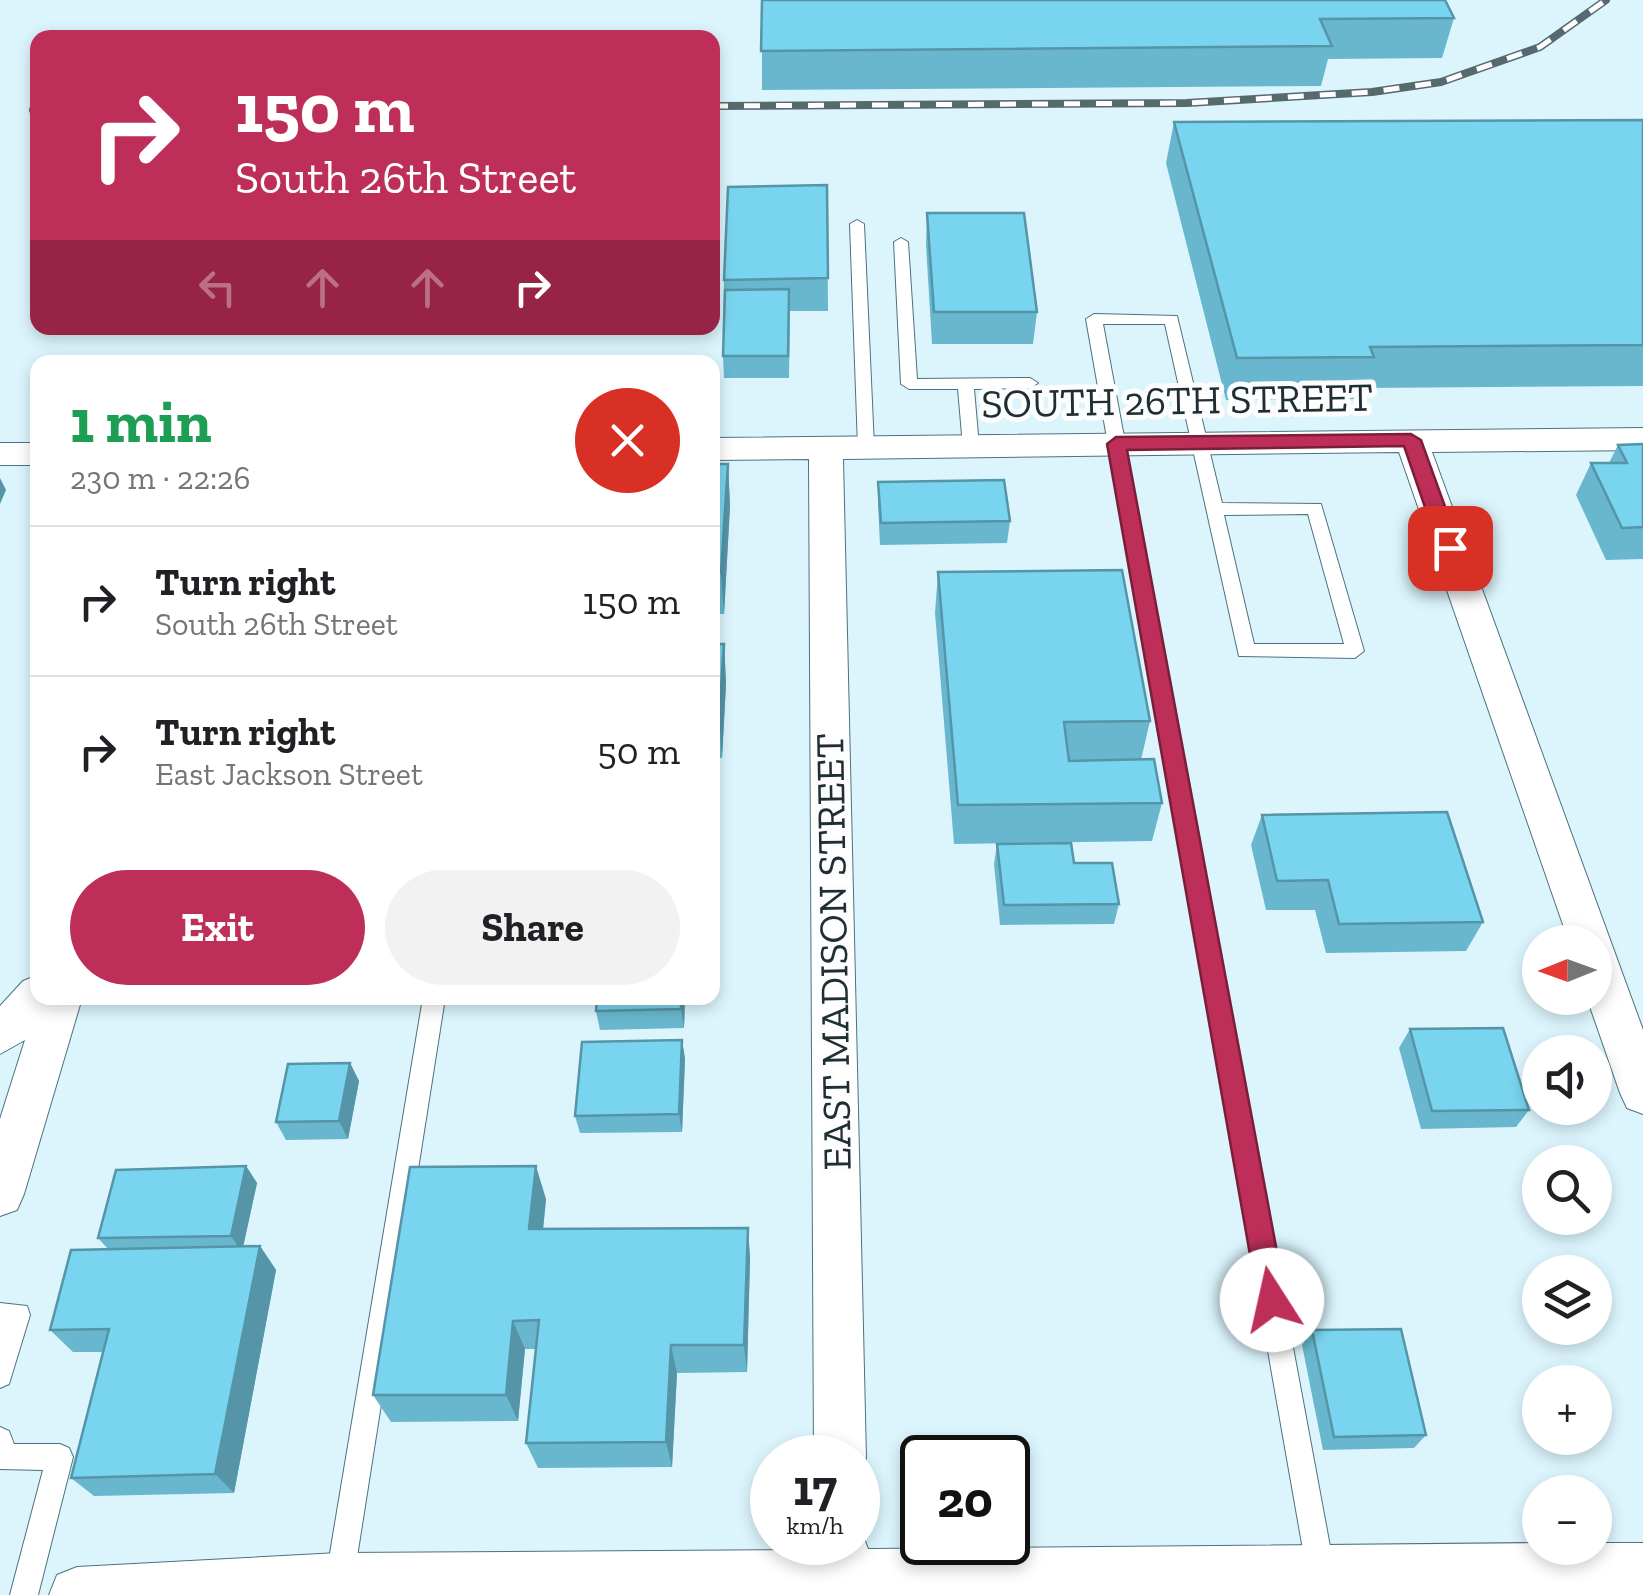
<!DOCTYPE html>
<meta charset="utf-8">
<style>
body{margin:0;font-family:"Zilla Slab",serif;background:#f2f2f2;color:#202124;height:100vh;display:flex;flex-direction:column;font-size:38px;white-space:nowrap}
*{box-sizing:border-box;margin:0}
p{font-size:32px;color:#757577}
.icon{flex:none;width:55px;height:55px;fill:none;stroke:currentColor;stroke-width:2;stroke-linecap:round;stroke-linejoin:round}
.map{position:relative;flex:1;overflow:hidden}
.side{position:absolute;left:30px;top:355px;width:690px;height:650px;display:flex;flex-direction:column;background:#fff;border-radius:20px;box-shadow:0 5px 15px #0003}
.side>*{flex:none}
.guide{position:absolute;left:30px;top:30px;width:690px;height:305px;border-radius:20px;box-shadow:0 5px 15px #0003;background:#bd2e59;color:#fff;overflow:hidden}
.needle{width:65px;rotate:269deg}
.tools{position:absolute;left:1522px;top:925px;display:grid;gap:20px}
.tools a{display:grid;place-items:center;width:90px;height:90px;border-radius:50%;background:#fff;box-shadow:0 5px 15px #0003;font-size:50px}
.speed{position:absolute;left:750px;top:1435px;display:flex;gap:20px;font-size:50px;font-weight:700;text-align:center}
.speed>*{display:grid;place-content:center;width:130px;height:130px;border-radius:50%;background:#fff;box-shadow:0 5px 15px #0003;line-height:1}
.speed small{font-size:25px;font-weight:400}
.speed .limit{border:5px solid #111;border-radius:15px;background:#fff;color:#111}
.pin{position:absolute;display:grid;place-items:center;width:85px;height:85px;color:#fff;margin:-42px;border-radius:20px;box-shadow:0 5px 15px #0006}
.me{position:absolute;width:110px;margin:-55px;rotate:350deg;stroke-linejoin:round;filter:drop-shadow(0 0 8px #0008)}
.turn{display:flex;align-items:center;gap:35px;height:210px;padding:0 40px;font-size:45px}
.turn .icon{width:130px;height:130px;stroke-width:2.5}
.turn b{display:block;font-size:70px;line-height:85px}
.lanes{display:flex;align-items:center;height:95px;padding:0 40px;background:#0003;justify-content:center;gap:50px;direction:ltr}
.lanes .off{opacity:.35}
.round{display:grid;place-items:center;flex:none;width:105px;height:105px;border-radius:52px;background:#f2f2f2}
.head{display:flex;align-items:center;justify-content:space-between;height:170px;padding:0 40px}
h1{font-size:60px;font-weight:700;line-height:75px;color:#1e9e55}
.primary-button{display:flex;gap:20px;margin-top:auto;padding:20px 40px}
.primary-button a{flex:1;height:115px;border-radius:60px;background:#bd2e59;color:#fff;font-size:40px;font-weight:700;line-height:115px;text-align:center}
.primary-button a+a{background:#f2f2f2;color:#202124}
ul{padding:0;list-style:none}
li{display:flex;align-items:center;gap:30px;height:150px;padding:0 40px;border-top:2px solid #e0e0e0}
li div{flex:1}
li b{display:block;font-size:38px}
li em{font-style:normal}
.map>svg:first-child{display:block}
</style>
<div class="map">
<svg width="1643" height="1595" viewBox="0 0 1643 1595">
<rect width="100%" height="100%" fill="#dcf5fd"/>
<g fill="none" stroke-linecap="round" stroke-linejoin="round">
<defs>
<g id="lane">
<polygon points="857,220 864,224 874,447 866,452 858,447 850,224"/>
<polygon points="901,238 908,242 917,379 1030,378 1038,383 1030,388 974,389 979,446 977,450 971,451 963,446 958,389 909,389 901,384 894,242"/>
<path d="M1094 314 1177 316 1222 503 1321 504 1364 651 1355 658 1239 656 1165 324H1103L1339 1595H1311L1086 319ZM1308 514 1344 644H1254L1224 515Z"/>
<polygon points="423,998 445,998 351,1595 323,1595"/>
<polygon points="0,1303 27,1306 30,1315 9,1384 0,1388"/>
<polygon points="0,1427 9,1431 14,1444 60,1444 69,1448 73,1457 38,1595 10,1595 43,1470 0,1469"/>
</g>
<g id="street">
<polygon points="1643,428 1643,450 1432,452 1643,1030 1643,1114 1627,1108 1620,1093 1587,998 1595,998 1595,942 1569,942 1399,452 843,459 866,1458 858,1477 858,1458 814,1458 809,459 712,460 712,438"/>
<rect x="0" y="443" width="38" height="22"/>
<polygon points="38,975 38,998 82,998 24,1194 17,1210 0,1216 0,1119 25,1040 0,1054 0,1006 23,981"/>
<polygon points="858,1522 868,1549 1540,1543 1540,1548 1595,1548 1595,1543 1643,1543 1643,1595 49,1595 57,1575 77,1567 339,1553 814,1550 814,1542 858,1542"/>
</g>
</defs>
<!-- lane casing -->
<use href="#lane" stroke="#4c727d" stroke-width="2"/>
<!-- street casing -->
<use href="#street" stroke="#4c727d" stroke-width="2"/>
<!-- lane -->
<use href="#lane" fill="#fff" fill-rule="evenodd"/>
<!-- street -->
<use href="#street" fill="#fff" fill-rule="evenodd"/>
<defs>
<g id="rail">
<polyline points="712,106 1187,103 1372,92 1441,82 1540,47 1606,0"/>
<polyline points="33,110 38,110"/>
</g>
</defs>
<!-- rail casing -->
<use href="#rail" stroke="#56696f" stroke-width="8"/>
<!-- rail -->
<use href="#rail" stroke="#fdfdfd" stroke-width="5" stroke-dasharray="16" stroke-linecap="butt"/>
</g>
<!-- wall -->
<g fill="#68b7ce">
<polygon points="762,0 1454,18 1442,58 1328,59 1321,86 762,90"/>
<polygon points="1643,120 1643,386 1364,388 1361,399 1226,400 1166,163 1174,122"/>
<polygon points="827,185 828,311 790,311 789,378 724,378 723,356 724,280"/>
<polygon points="927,213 1037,312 1033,344 932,344 926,245"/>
<polygon points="1643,444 1643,559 1606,560 1576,495 1591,463 1609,463 1618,445"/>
<polygon points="712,464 728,464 730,506 724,614 712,614"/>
<polygon points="878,482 1010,521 1007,543 880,545 878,504"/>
<polygon points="938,572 1150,721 1141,760 1162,803 1152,841 954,844 935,613"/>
<polygon points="712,644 724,644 726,684 722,758 712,758"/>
<polygon points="1262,815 1483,922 1466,951 1326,953 1315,910 1266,910 1251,845"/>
<polygon points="997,844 1074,863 1119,904 1114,924 1000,925 994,864"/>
<polygon points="597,998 685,998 684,1028 600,1030 596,1011"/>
<polygon points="1410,1029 1529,1110 1516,1127 1421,1129 1399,1048"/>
<polygon points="682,1040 685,1059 682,1132 580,1133 575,1116"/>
<polygon points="350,1063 359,1081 348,1139 286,1140 276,1122"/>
<polygon points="246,1166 257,1183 243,1247 260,1246 276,1270 234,1493 94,1496 71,1478 103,1352 73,1352 50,1330 108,1249 98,1238"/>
<polygon points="546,1199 543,1229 748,1228 750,1259 747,1372 677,1373 672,1467 538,1468 526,1443 536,1349 525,1349 518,1421 391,1422 373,1395"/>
<polygon points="1312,1330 1426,1435 1414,1448 1323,1450 1302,1345"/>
</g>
<!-- shaded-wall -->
<g fill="#5595a7">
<polygon points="728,464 730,506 724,614 721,573"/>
<polygon points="0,478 6,490 0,504"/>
<polygon points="724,644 726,684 722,758 719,718"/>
<polygon points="681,998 685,998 684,1028 681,1009"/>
<polygon points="682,1040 685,1059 682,1132 679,1114"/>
<polygon points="350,1063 359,1081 348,1139 339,1121"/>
<polygon points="246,1166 257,1183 242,1252 231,1236"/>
<polygon points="536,1166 546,1199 540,1260 529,1229"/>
<polygon points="748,1228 750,1259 747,1372 744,1345"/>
<polygon points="260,1246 276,1270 234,1493 215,1474"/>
<polygon points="513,1321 525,1349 518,1421 506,1395"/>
<polygon points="671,1345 677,1373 672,1467 666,1442"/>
</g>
<!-- building -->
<g fill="#79d5ef" stroke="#5595a7" stroke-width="2.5">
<polygon points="762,0 1445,0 1454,18 1320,19 1332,46 761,51"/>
<polygon points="1643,120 1643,345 1370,347 1374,357 1237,358 1174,122"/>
<polygon points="827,185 828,278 724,280 728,187"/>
<polygon points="927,213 1024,213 1037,312 934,312"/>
<polygon points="789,289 788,356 723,356 725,290"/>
<polygon points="1643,444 1643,527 1622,528 1591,463 1627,463 1618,445"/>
<polygon points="712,464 728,464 721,573 712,573"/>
<polygon points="1004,480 1010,521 881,523 878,482"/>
<polygon points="1122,570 1150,721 1064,722 1069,761 1154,759 1162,803 958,805 938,572"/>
<polygon points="712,644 724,644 719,718 712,718"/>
<polygon points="1447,812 1483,922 1339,924 1328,880 1277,881 1262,815"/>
<polygon points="1071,843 1074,863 1112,863 1119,904 1004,905 997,844"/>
<polygon points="597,998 681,998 681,1009 596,1011"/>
<polygon points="1503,1028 1529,1110 1432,1111 1410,1029"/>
<polygon points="682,1040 679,1114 575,1116 582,1042"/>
<polygon points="350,1063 339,1121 276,1122 288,1064"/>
<polygon points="246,1166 231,1236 98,1238 116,1170"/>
<polygon points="536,1166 529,1229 748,1228 744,1345 671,1345 666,1442 526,1443 539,1320 513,1321 506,1395 373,1395 410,1167"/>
<polygon points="260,1246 215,1474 71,1478 109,1329 50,1330 71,1250"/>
<polygon points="1401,1329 1426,1435 1334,1437 1312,1330"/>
</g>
<!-- route -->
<polygon fill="#bd2e59" stroke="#7b1e3a" stroke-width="2.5" points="1411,434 1421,440 1460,548 1457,552 1442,552 1439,548 1404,446 1127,450 1286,1300 1282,1310 1272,1314 1262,1310 1258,1300 1107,444 1116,437"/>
<g text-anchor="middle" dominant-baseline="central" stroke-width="10" stroke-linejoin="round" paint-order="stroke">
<!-- street labels -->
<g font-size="40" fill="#1e2e33" stroke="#fdfdfd">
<text transform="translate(1177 400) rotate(-1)">SOUTH 26TH STREET</text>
<text transform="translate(833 952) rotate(-91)">EAST MADISON STREET</text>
</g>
</g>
</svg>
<div class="tools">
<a><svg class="needle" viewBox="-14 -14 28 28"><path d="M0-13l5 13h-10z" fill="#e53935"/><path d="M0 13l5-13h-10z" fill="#757577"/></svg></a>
<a><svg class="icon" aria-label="sound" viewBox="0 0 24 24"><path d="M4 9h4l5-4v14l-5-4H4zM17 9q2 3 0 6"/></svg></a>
<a><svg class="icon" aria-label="search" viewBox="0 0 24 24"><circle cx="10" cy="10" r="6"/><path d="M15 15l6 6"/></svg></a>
<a><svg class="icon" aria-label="layers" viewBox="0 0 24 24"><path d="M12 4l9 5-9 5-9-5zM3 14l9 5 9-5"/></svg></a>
<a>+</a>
<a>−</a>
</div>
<div class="speed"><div>17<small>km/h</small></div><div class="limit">20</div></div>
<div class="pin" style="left:1450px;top:548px;background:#d93025"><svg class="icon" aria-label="arrive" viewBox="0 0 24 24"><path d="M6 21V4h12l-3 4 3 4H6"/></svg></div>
<svg class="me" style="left:1272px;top:1300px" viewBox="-20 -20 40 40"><circle r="19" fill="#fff"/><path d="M0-13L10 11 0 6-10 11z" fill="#bd2e59"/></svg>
<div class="guide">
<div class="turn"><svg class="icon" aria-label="right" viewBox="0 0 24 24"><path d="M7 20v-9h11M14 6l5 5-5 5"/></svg><div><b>150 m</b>South 26th Street</div></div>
<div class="lanes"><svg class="icon off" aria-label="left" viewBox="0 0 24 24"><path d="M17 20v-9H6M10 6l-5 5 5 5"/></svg><svg class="icon off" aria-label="ahead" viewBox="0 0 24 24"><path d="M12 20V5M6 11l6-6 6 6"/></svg><svg class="icon off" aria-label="ahead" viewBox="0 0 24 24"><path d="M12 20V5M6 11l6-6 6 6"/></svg><svg class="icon" aria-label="right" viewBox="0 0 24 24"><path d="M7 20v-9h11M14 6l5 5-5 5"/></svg></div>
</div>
<section class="side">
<div class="head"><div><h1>1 min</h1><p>230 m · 22:26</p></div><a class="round" style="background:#d93025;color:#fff"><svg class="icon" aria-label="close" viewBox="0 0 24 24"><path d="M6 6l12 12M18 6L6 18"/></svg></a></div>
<ul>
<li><svg class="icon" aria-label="right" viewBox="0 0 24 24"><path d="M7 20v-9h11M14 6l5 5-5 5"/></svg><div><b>Turn right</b><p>South 26th Street</p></div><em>150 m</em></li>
<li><svg class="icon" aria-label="right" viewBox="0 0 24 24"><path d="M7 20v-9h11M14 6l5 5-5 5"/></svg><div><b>Turn right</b><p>East Jackson Street</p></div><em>50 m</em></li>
</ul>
<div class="primary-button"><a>Exit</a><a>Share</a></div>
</section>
</div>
